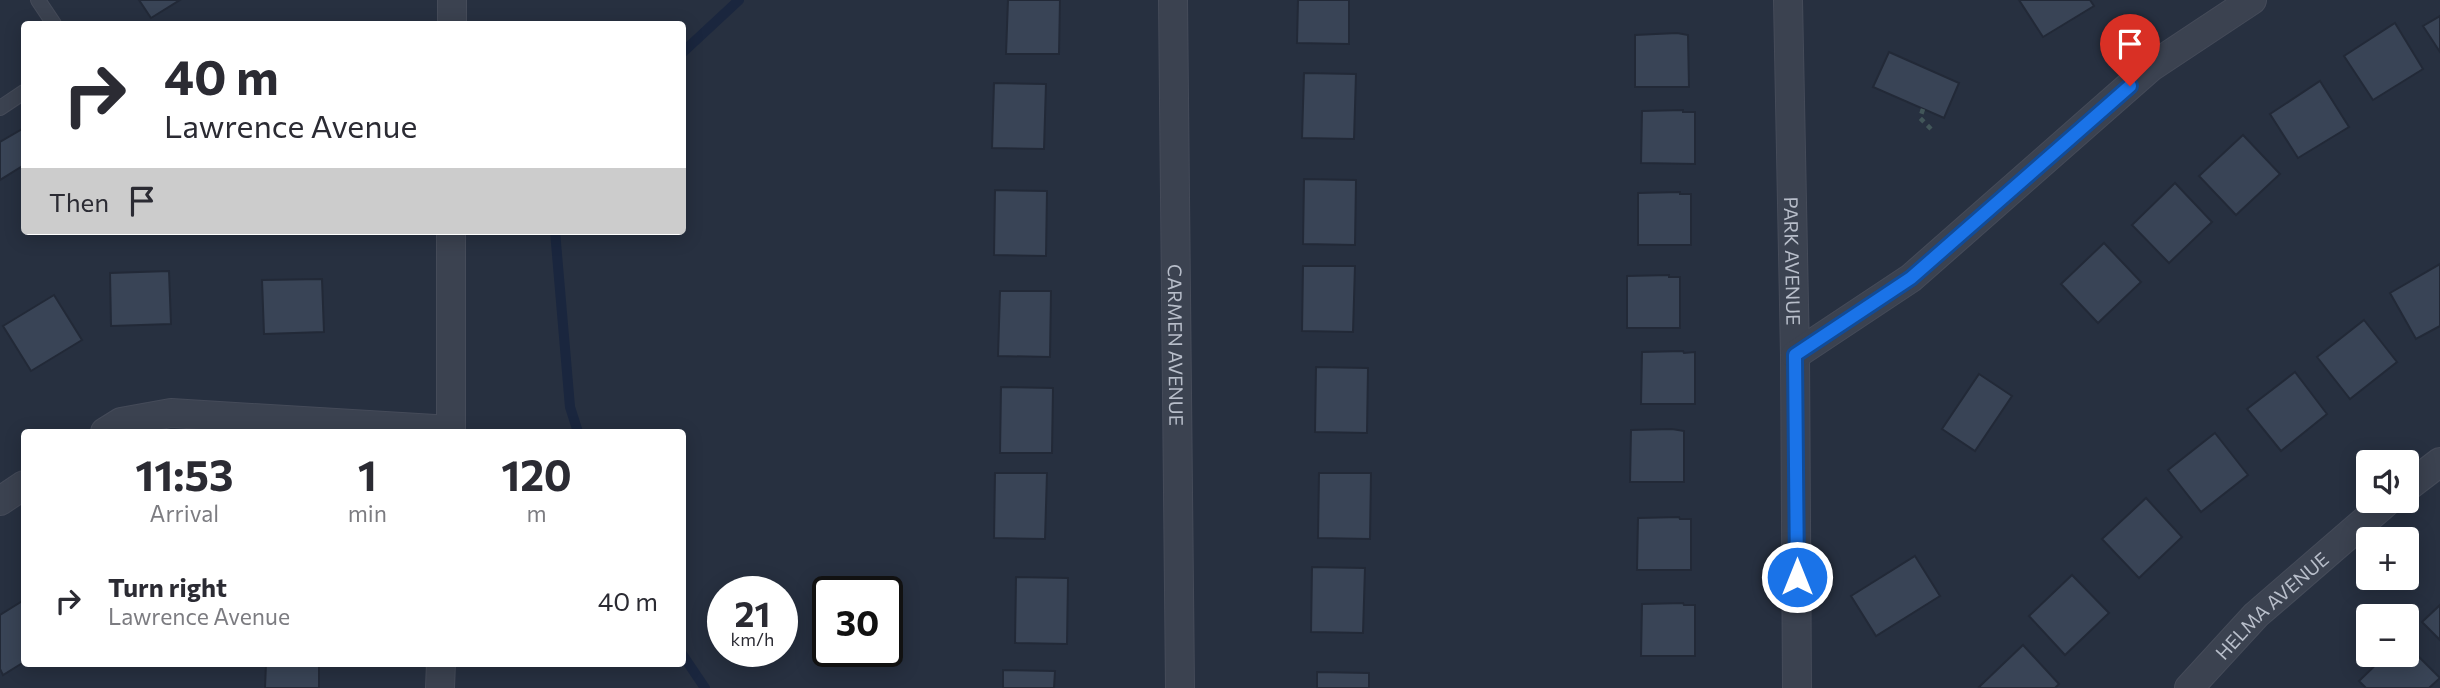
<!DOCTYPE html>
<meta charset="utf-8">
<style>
body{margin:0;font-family:Commissioner,sans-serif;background:#f7f7f7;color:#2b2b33;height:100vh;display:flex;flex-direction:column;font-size:26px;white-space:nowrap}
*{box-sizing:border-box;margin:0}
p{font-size:23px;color:#7c7c81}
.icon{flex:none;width:38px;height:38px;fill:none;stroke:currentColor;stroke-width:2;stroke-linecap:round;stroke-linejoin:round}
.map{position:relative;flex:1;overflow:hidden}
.drawer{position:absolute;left:21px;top:429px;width:665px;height:238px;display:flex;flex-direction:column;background:#fff;border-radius:7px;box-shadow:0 4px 18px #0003}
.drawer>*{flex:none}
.hud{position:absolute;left:21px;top:21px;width:665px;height:214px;border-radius:7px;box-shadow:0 4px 18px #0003;background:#fff;color:#2b2b33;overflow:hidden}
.fabs{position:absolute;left:2356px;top:450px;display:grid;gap:14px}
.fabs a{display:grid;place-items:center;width:63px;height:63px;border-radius:7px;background:#fff;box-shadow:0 4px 18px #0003;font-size:35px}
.speed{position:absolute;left:707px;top:576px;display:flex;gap:14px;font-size:35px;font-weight:700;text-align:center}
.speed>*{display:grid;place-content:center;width:91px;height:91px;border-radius:50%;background:#fff;box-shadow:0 4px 18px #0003;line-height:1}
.speed small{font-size:18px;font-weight:400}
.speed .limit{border:4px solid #111;border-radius:10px;background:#fff;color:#111}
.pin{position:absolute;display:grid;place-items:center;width:60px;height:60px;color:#fff;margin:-72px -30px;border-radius:50% 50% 50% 0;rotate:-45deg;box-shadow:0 0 7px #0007}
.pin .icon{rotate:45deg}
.me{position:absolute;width:77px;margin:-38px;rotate:0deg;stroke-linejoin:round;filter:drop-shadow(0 0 5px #0008)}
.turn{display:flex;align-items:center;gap:24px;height:147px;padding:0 28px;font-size:32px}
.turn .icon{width:91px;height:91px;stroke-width:2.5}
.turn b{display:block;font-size:49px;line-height:60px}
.then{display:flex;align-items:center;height:66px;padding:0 28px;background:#0003;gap:14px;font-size:26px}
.eta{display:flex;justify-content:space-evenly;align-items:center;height:119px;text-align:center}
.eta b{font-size:42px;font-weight:700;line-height:49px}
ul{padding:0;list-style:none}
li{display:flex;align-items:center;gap:21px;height:105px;padding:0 28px}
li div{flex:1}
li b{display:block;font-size:26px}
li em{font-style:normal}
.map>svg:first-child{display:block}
</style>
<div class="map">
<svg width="2440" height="688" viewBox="0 0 2440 688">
<rect width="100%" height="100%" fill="#273040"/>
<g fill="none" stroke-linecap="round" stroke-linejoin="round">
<!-- stream -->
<g stroke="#1a263e" stroke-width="10">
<polyline points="682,53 739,0"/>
<polyline points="555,231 570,407 578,432"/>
<polyline points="682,654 705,688"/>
</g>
</g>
<!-- building -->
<g fill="#394456" stroke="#222937" stroke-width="2">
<polygon points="139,0 180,0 151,18"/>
<polygon points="1008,0 1060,0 1059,54 1006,54"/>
<polygon points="1298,0 1349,0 1349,44 1297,43"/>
<polygon points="2019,0 2090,0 2094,6 2043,37"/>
<polygon points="2440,16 2440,52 2423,26"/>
<polygon points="2395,23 2423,69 2373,100 2344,56"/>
<polygon points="1677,33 1688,35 1689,87 1635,87 1635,35"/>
<polygon points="1889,52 1959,83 1944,118 1873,87"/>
<polygon points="1304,73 1356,74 1354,139 1302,138"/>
<polygon points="2320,81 2349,127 2298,158 2270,114"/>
<polygon points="994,83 1046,84 1044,149 992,148"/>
<polygon points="1683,110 1683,112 1695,112 1695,164 1641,163 1642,111"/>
<polygon points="24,128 24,165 0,180 0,142"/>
<polygon points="2243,135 2280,174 2236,215 2199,176"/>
<polygon points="1304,179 1356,180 1355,245 1303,244"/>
<polygon points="2175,183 2212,222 2169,263 2132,225"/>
<polygon points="995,190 1047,191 1046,256 994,255"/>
<polygon points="1680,192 1680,194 1691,194 1691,245 1638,245 1638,193"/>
<polygon points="2104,243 2141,282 2098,323 2061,284"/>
<polygon points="2440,264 2440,326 2416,339 2390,293"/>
<polygon points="1303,266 1355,266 1353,332 1302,331"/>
<polygon points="169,271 171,324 111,326 110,273"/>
<polygon points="1669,275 1669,277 1680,277 1680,328 1627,328 1627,276"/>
<polygon points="322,279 324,332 264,334 262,280"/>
<polygon points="1000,291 1051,291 1050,357 998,356"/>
<polygon points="54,295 82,340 31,371 3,326"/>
<polygon points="2364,320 2397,362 2350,399 2317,357"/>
<polygon points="1683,351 1684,353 1695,352 1695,404 1641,404 1642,352"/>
<polygon points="1316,367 1368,368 1367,433 1315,432"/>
<polygon points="2295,372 2327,414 2281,451 2247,409"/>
<polygon points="1979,374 2012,396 1975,451 1942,429"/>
<polygon points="1001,387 1053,388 1052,453 1000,453"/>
<polygon points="1672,429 1684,431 1684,482 1630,482 1631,430"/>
<polygon points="2215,433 2248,475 2201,512 2168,470"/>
<polygon points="995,473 1047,473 1045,539 994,538"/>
<polygon points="1319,473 1371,473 1370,539 1318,538"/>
<polygon points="2146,498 2182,537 2139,578 2102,539"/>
<polygon points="1679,517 1680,519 1691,519 1691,570 1637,570 1638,518"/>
<polygon points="1915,556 1940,596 1876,636 1851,596"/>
<polygon points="1312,567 1365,568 1363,633 1311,632"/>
<polygon points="2072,575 2109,613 2065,655 2029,616"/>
<polygon points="1016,577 1068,578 1067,644 1015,643"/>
<polygon points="24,600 24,662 3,675 0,669 0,615"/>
<polygon points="1683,603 1684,605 1695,605 1695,656 1641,656 1642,604"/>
<polygon points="2440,605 2440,640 2422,622"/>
<polygon points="2406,644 2440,678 2429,688 2366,688 2359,681 2387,654 2406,654"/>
<polygon points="2023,645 2059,684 2055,688 1981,688 1979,687"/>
<polygon points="266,663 319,663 319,688 265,688"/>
<polygon points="1003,670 1055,671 1054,688 1003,688"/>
<polygon points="1317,672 1369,673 1369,688 1317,688"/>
</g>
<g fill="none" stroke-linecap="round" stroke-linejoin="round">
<defs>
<g id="lane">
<polyline points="38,0 54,24"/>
<polyline points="0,108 24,92"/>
</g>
<g id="street">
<path id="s1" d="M1173 0 1180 688"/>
<path id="s2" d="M1788 0 1795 355 1797 688"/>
<polyline points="452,24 452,0"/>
<polyline points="1795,355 1911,278 2151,67 2252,0"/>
<polyline points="105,432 121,422 171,413 451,430"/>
<polyline points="451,432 451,231"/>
<polyline points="2406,488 2440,462"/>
<polyline points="0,501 24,485"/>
<polyline points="440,688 441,663"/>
<path id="s3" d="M2189 688 2256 615 2389 500"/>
</g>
</defs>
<!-- lane casing -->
<use href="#lane" stroke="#454b59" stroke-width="16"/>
<!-- street casing -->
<use href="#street" stroke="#454b59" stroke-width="30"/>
<!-- path -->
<polyline stroke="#425659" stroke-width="4.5" stroke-dasharray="5 5" stroke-linecap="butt" points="1923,109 1920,118 1933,131"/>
<!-- lane -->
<use href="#lane" stroke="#3b4250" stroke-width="14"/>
<!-- street -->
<use href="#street" stroke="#3b4250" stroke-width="28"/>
</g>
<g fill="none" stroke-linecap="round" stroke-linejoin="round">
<defs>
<polyline id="route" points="1797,577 1795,355 1911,278 2130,86"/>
</defs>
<!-- route casing -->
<use href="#route" stroke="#114b97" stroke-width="18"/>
<!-- route -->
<use href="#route" stroke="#1a73e8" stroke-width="12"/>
</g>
<g text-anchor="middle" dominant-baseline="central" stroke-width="7" stroke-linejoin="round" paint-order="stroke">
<!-- street labels -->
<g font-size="19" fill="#b8beca" stroke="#202735">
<text stroke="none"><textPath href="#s2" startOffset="261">PARK AVENUE</textPath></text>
<text stroke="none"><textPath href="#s1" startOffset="345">CARMEN AVENUE</textPath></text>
<text stroke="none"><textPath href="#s3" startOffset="117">HELMA AVENUE</textPath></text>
</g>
</g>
</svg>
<div class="fabs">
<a><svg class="icon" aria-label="sound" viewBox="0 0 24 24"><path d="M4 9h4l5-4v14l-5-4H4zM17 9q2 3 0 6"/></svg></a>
<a>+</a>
<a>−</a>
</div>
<div class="speed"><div>21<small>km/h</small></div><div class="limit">30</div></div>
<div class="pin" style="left:2130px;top:86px;background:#d93025"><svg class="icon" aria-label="arrive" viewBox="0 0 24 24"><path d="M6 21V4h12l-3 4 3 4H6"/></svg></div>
<svg class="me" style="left:1797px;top:577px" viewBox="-20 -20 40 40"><circle r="17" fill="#1a73e8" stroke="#fff" stroke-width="3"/><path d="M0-11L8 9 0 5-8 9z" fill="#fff"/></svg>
<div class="hud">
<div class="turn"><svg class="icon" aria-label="right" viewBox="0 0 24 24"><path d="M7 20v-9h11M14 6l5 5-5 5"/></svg><div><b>40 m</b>Lawrence Avenue</div></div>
<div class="then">Then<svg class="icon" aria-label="arrive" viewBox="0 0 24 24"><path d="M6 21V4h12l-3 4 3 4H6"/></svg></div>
</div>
<section class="drawer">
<div class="eta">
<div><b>11:53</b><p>Arrival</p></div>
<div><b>1</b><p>min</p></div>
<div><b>120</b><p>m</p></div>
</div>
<ul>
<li><svg class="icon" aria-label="right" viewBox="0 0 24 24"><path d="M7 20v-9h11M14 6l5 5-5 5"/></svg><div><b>Turn right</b><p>Lawrence Avenue</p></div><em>40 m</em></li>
</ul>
</section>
</div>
